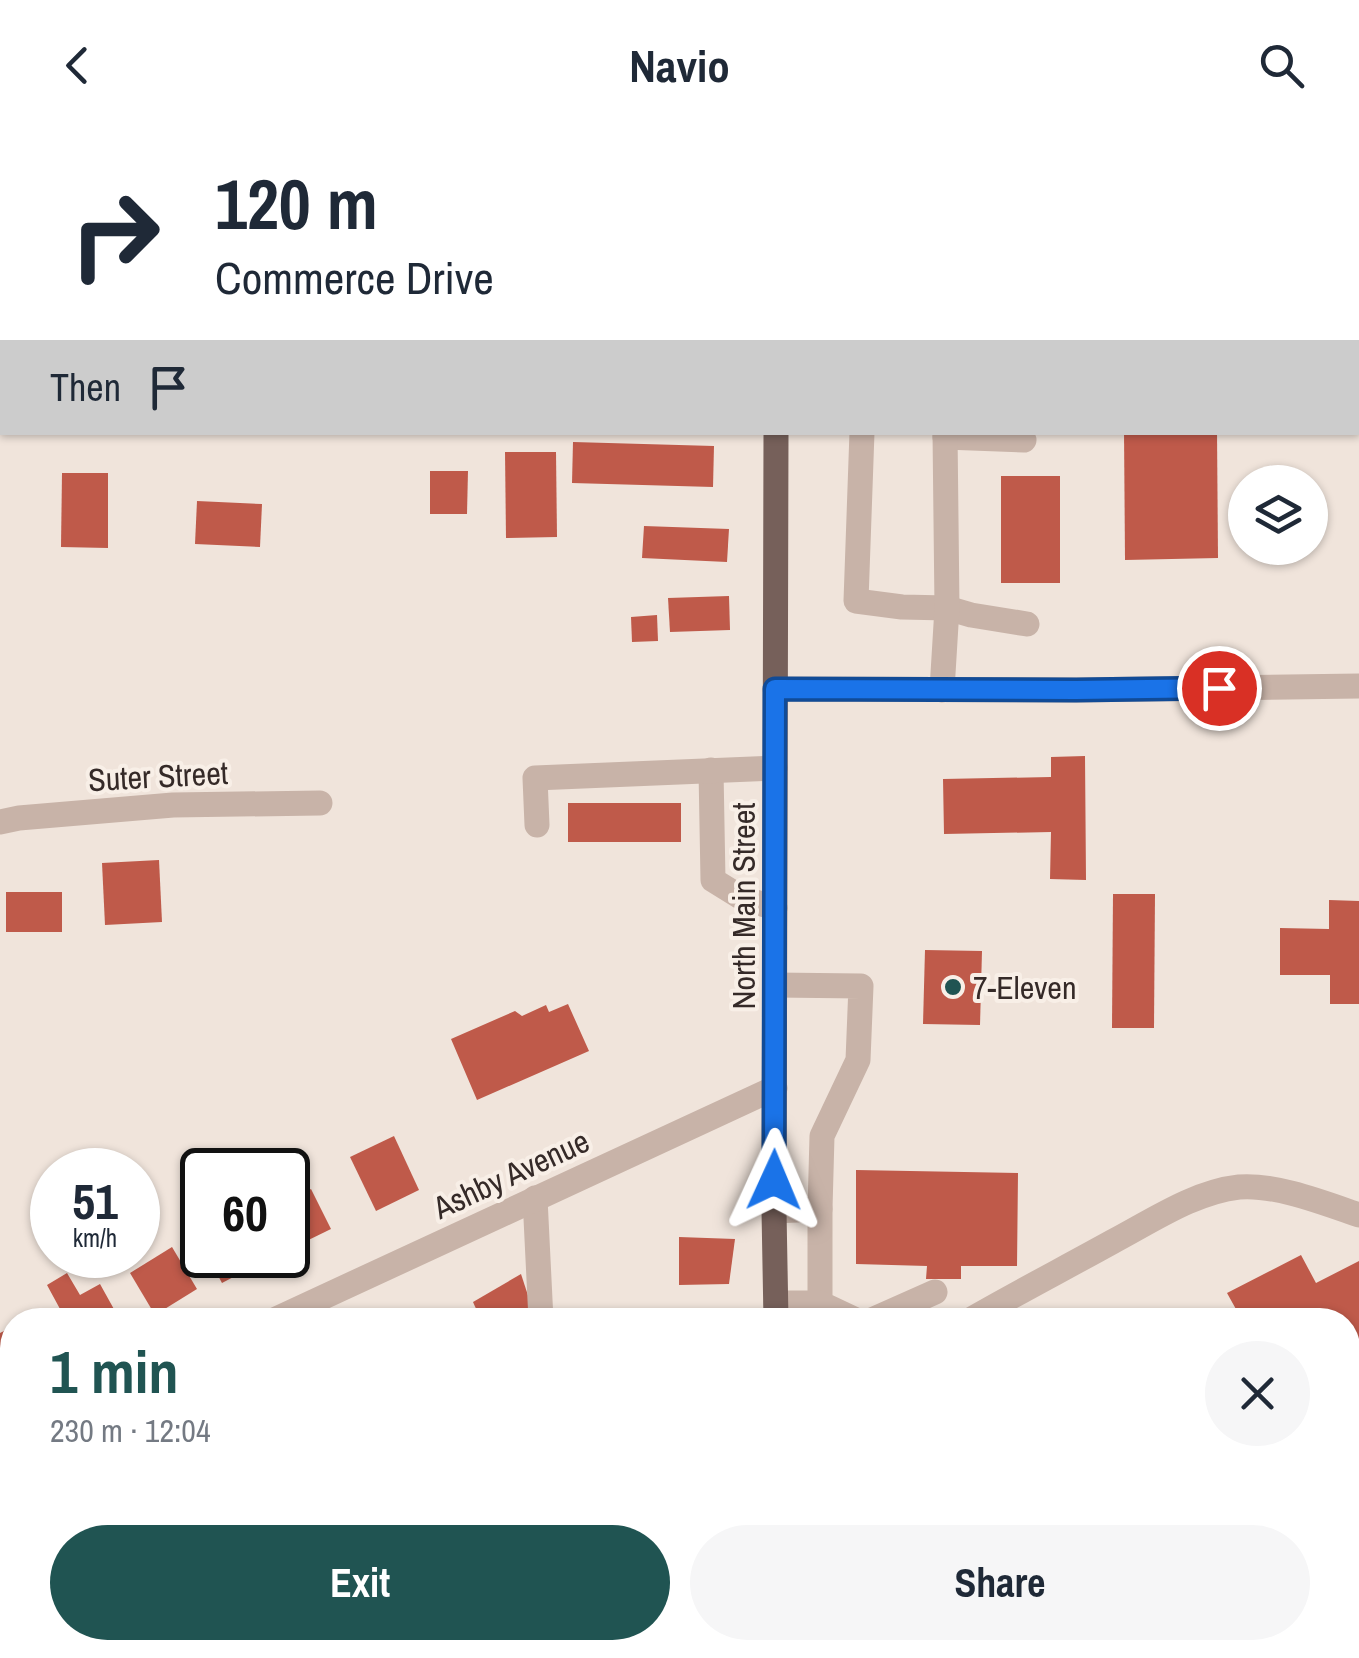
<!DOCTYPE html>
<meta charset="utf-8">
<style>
body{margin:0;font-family:"Archivo Narrow",sans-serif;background:#f6f6f7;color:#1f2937;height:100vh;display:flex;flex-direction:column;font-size:38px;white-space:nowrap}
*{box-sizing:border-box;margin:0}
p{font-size:32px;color:#747a83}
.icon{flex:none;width:55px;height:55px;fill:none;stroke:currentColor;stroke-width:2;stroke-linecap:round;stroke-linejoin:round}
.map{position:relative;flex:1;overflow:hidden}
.side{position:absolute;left:0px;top:1178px;width:1360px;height:352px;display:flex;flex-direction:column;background:#fff;border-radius:40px 40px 0 0;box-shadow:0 2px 8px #0004}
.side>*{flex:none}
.hud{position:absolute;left:0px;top:0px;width:1360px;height:305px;box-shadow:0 2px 8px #0004;background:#fff;color:#1f2937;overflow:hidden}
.controls{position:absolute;left:1228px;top:335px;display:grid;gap:20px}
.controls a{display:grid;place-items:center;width:100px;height:100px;border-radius:50%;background:#fff;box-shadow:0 2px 8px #0004;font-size:50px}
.speed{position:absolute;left:30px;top:1018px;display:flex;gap:20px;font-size:50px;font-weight:700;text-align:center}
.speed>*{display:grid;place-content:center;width:130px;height:130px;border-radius:50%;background:#fff;box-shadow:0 2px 8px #0004;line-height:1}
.speed small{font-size:25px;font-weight:400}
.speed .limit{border:5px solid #111;border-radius:15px;background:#fff;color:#111}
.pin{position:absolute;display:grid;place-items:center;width:85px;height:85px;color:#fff;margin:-42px;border:5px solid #fff;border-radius:50%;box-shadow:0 2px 10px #0007}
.me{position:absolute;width:110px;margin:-55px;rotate:1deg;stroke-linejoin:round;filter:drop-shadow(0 0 8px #0008)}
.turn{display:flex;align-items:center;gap:35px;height:210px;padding:0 50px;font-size:45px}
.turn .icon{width:130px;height:130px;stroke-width:2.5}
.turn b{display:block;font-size:70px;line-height:85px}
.then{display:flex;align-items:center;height:95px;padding:0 50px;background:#0003;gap:20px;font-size:38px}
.round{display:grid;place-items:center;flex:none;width:105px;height:105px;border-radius:52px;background:#f6f6f7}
.overview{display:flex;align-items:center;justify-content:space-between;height:170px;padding:0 50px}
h1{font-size:60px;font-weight:700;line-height:75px;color:#205452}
.action{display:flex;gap:20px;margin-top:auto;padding:20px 50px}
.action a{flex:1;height:115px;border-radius:60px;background:#205452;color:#fff;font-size:40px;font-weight:700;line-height:115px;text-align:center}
.action a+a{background:#f6f6f7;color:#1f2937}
header{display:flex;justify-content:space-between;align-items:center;height:130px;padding:0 50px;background:#fff;font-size:45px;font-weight:700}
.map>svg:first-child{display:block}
</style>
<header><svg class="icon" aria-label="back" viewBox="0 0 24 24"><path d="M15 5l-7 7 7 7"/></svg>Navio<svg class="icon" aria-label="search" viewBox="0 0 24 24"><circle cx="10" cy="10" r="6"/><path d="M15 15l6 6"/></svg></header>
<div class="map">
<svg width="1359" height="1528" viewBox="0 0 1359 1528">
<rect width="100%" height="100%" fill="#f0e4db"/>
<!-- building -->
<g fill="#bf5a4a">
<polygon points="1124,302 1217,302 1218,428 1125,430"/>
<polygon points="573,312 714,316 713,357 572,353"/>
<polygon points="505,322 556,322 557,407 506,408"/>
<polygon points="430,341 468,341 467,384 430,384"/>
<polygon points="62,343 108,343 108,418 61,417"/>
<rect x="1001" y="346" width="59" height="107"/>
<polygon points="197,371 262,374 260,417 195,414"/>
<polygon points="644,396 729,399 727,432 642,428"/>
<polygon points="729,466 730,500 670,502 668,468"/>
<polygon points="657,485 658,511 632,512 631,487"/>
<polygon points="1085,626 1086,750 1050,749 1051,702 944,704 943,649 1051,647 1051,627"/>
<rect x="568" y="673" width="113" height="39"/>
<polygon points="159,730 162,792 105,795 102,733"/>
<rect x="6" y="762" width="56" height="40"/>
<polygon points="1113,764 1155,764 1154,898 1112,898"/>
<polygon points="1329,770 1359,771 1359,874 1330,874 1330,845 1280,845 1280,798 1329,799"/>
<polygon points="925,820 982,821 980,895 923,894"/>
<polygon points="568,874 589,921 477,970 451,909 515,881 522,886 546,875 549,882"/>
<polygon points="394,1006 419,1060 376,1081 350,1027"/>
<polygon points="856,1040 1018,1043 1017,1136 961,1136 961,1149 926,1149 927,1136 856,1134"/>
<polygon points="311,1059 331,1099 288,1120 288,1071"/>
<polygon points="679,1107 735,1109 729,1154 679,1155"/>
<polygon points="172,1117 197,1159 155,1185 130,1143"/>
<polygon points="207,1125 256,1125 260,1133 222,1153"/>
<polygon points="1301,1125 1316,1153 1359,1131 1359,1473 1348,1479 1348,1190 1242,1190 1227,1163"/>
<polygon points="67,1143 80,1165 100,1154 120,1190 66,1190 47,1155"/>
<polygon points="521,1144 536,1190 481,1190 473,1172"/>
<polygon points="12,1197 12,1250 0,1256 0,1203"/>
<polygon points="408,1518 454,1518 454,1522 409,1526"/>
<polygon points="858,1518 1274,1518 1255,1528 858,1528"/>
</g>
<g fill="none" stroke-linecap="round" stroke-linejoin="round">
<!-- minor-tunnel -->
<polyline stroke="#cbbfb7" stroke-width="25" stroke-dasharray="25 12" stroke-linecap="butt" points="662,2 662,0"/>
<!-- minor -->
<g stroke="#c8b3a8" stroke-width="25">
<polyline points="619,2 619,0"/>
<polyline points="711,2 711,0"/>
<polyline points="1218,2 1218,0"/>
<polyline points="0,286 2,286"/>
<polyline points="862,302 856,471 902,477 947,478 971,485 1027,494"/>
<polyline points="945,307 1024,310"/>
<polyline points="775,559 1076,560 1359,556"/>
<polyline points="942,560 947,478 945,302"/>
<polyline points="711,640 713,750 742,768 775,778"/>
<polyline points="0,692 19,688 173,675 320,673"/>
<polyline points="537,695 535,648 775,638"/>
<polyline points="775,855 861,856 858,930 822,1006 820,1079"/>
<polyline points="535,1068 541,1190"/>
<polyline points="774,1081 820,1079 820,1173 856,1190"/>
<polyline points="776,1173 820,1173"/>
<polyline points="274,1190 775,958"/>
<polyline points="872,1190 935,1162"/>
<path d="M970 1190C1017 1163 1065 1138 1112 1112 1152 1091 1194 1062 1239 1057 1276 1054 1324 1073 1359 1085"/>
<polyline points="0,1317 12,1311"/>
<polyline points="312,1518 312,1528"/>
<polyline points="544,1518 544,1528"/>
</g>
<!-- major -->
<g stroke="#76605a" stroke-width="25">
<polyline points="776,2 776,0"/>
<polyline points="776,302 774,1081 776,1190"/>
<polyline points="776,1518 776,1528"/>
</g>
</g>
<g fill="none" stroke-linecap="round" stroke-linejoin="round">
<defs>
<polyline id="route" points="774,1050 775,559 1076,560 1219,558"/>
</defs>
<!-- route casing -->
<use href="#route" stroke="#114b97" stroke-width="25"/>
<!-- route -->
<use href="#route" stroke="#1a73e8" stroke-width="18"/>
</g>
<!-- markers -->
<circle fill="#205452" stroke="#f8efe7" stroke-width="4" cx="953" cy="857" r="10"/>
<g text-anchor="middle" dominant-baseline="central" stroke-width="8" stroke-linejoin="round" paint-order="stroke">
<!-- street labels -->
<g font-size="32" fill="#352a28" stroke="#f8efe7">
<text transform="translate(158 646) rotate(-3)">Suter Street</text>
<text transform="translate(743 776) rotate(-90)">North Main Street</text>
<text transform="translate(511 1044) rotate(-25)">Ashby Avenue</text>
</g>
<!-- poi labels -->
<g font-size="32" fill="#352a28" stroke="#f8efe7" text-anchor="start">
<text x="973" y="857">7-Eleven</text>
</g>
</g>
</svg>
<div class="controls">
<a><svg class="icon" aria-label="layers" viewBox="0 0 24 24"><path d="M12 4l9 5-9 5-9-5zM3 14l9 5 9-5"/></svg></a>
</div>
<div class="speed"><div>51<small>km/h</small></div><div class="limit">60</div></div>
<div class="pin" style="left:1219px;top:558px;background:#d93025"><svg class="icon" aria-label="arrive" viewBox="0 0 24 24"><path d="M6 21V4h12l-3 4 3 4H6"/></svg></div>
<svg class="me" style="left:774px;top:1050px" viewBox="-20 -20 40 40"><path d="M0-17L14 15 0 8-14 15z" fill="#1a73e8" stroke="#fff" stroke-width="4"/></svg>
<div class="hud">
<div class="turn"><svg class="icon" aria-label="right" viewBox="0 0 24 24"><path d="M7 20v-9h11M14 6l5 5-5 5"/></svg><div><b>120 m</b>Commerce Drive</div></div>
<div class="then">Then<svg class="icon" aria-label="arrive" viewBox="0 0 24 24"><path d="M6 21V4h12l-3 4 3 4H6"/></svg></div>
</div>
<section class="side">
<div class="overview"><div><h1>1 min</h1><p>230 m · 12:04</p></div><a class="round"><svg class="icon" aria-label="close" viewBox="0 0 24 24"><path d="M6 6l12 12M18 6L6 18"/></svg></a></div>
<div class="action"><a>Exit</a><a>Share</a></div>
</section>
</div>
